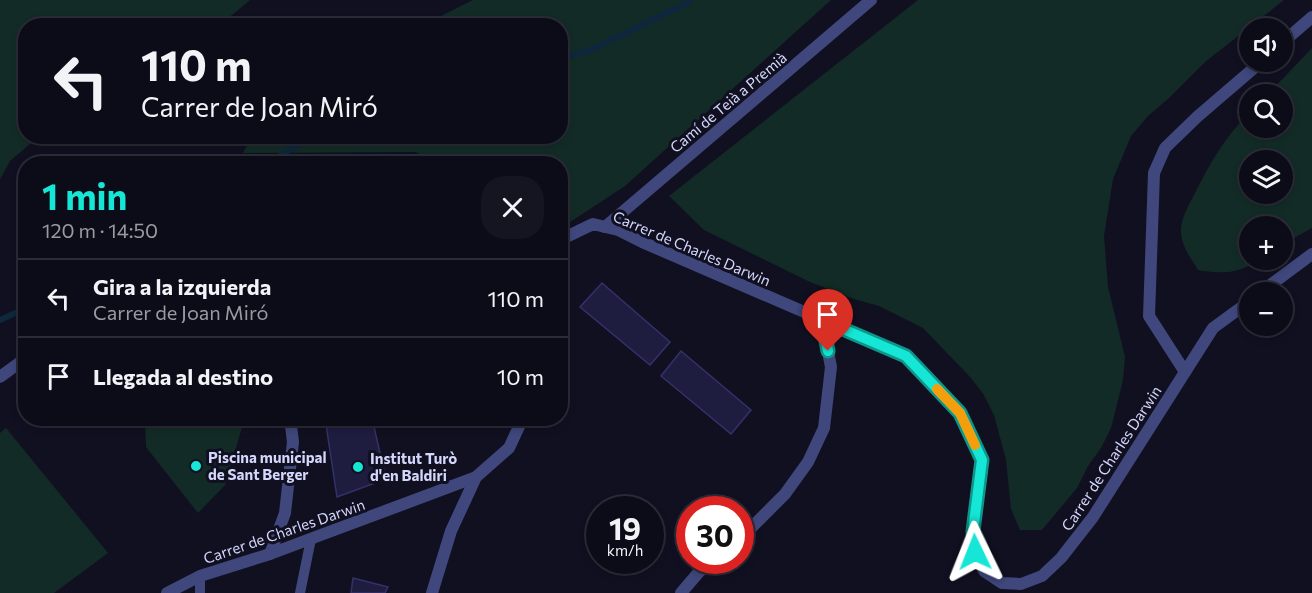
<!DOCTYPE html>
<html lang="es">
<meta charset="utf-8">
<style>
body{margin:0;font-family:Commissioner,sans-serif;background:#151522;color:#f1f3f6;height:100vh;display:flex;flex-direction:column;font-size:22px;white-space:nowrap}
*{box-sizing:border-box;margin:0}
p{font-size:20px;color:#9a9ba2}
.icon{flex:none;width:33px;height:33px;fill:none;stroke:currentColor;stroke-width:2;stroke-linecap:round;stroke-linejoin:round}
.map{position:relative;flex:1;overflow:hidden}
.sheet{position:absolute;left:18px;top:156px;width:550px;height:270px;display:flex;flex-direction:column;background:#0c0c19;border-radius:24px;box-shadow:0 3px 9px #0003,0 0 0 2px #2c2c38}
.sheet>*{flex:none}
.guide{position:absolute;left:18px;top:18px;width:550px;height:126px;border-radius:24px;box-shadow:0 3px 9px #0003,0 0 0 2px #2c2c38;background:#0c0c19;color:#f1f3f6;overflow:hidden}
.tools{position:absolute;left:1239px;top:18px;display:grid;gap:12px}
.tools a{display:grid;place-items:center;width:54px;height:54px;border-radius:50%;background:#0c0c19;box-shadow:0 3px 9px #0003,0 0 0 2px #2c2c38;font-size:30px}
.speed{position:absolute;left:586px;top:496px;display:flex;gap:12px;font-size:30px;font-weight:700;text-align:center}
.speed>*{display:grid;place-content:center;width:78px;height:78px;border-radius:50%;background:#0c0c19;box-shadow:0 3px 9px #0003,0 0 0 2px #2c2c38;line-height:1}
.speed small{font-size:15px;font-weight:400}
.speed .limit{border:9px solid #d22;background:#fff;color:#111}
.pin{position:absolute;display:grid;place-items:center;width:51px;height:51px;color:#fff;margin:-62px -26px;border-radius:50% 50% 50% 0;rotate:-45deg;box-shadow:0 0 6px #0007}
.pin .icon{rotate:45deg}
.me{position:absolute;width:66px;margin:-33px;rotate:358deg;stroke-linejoin:round;filter:drop-shadow(0 0 4px #0008)}
.turn{display:flex;align-items:center;gap:21px;height:126px;padding:0 24px;font-size:27px}
.turn .icon{width:78px;height:78px;stroke-width:2.5}
.turn b{display:block;font-size:42px;line-height:51px}
.round{display:grid;place-items:center;flex:none;width:63px;height:63px;border-radius:24px;background:#151522}
.summary{display:flex;align-items:center;justify-content:space-between;height:102px;padding:0 24px}
h1{font-size:36px;font-weight:700;line-height:45px;color:#15e6d5}
ul{padding:0;list-style:none}
li{display:flex;align-items:center;gap:18px;height:78px;padding:0 24px;border-top:2px solid #2c2c38}
li div{flex:1}
li b{display:block;font-size:22px}
li em{font-style:normal}
.map>svg:first-child{display:block}
</style>
<div class="map">
<svg width="1312" height="593" viewBox="0 0 1312 593">
<rect width="100%" height="100%" fill="#101021"/>
<!-- green -->
<g fill="#132b26" fill-rule="evenodd">
<polygon points="0,0 250,0 220,25 26,26 26,136 38,137 10,161 0,179"/>
<polygon points="473,0 831,0 625,186 561,228 561,164 433,163 416,152 243,153 251,137 561,136 561,26 423,25"/>
<polygon points="918,0 1284,0 1205,62 1169,98 1148,116 1131,136 1113,179 1104,236 1108,287 1125,357 1123,380 1111,428 1101,448 1088,466 1077,488 1042,530 1020,530 1011,509 1006,460 994,415 984,395 971,378 923,328 879,306 854,299 810,282 704,230 669,196"/>
<path d="M1312 48V228L1283 244 1282 226H1250V260H1259C1237 274 1224 274 1198 270 1190 257 1180 244 1181 228 1182 216 1190 203 1195 193 1210 163 1225 137 1249 113L1250 128H1282V94H1268ZM1250 160H1282V194H1250Z"/>
<polygon points="145,419 242,419 243,424 225,485 198,513 146,447"/>
<polygon points="6,428 108,553 54,593 0,593 0,433"/>
</g>
<g fill="none" stroke-linecap="round" stroke-linejoin="round">
<!-- stream -->
<g stroke="#0e273c" stroke-width="6">
<polyline points="561,58 593,49 689,2 690,0"/>
<polyline points="266,164 302,143 335,136"/>
<polyline points="0,320 26,308"/>
</g>
</g>
<!-- building -->
<g fill="#1e1d40" stroke="#33316a" stroke-width="1.5">
<polygon points="602,283 670,342 650,365 580,307"/>
<polygon points="681,351 751,410 731,434 661,376"/>
<polygon points="325,418 372,418 386,479 337,497"/>
<polygon points="353,578 388,587 385,593 351,593"/>
</g>
<g fill="none" stroke-linecap="round" stroke-linejoin="round">
<!-- service -->
<g stroke="#3f477c" stroke-width="10">
<polyline points="200,576 200,593"/>
<polyline points="300,593 311,539"/>
</g>
<!-- minor -->
<g stroke="#3f477c" stroke-width="12">
<polyline points="1282,43 1312,17"/>
<polyline points="605,227 871,0"/>
<polyline points="561,243 564,238 593,224 618,230 642,242 906,356 960,413 983,460 973,531 975,552 984,571 1002,583 1021,584 1042,576 1061,558 1093,517 1213,328 1250,301"/>
<polyline points="1261,292 1312,254"/>
<polyline points="1185,372 1149,316 1154,173 1165,148 1197,117 1261,62"/>
<polyline points="0,377 26,358"/>
<polyline points="741,538 785,494 808,462 824,428 831,367 822,320"/>
<polyline points="270,554 285,513 293,442 290,418"/>
<polyline points="167,593 200,576 270,554 476,477 509,448 523,418"/>
<polyline points="432,593 451,531 476,477"/>
<polyline points="681,593 699,572 714,561"/>
</g>
</g>
<g fill="none" stroke-linecap="round" stroke-linejoin="round">
<defs>
<polyline id="route" points="828,351 822,320 906,356 960,413 982,460 973,531 975,552"/>
</defs>
<!-- route casing -->
<use href="#route" stroke="#0e968a" stroke-width="15"/>
<!-- route -->
<use href="#route" stroke="#15e6d5" stroke-width="10"/>
<!-- slow -->
<polyline stroke="#f59e0b" stroke-width="10" points="937,389 960,413 975,445"/>
</g>
<!-- markers -->
<g fill="#15e6d5" stroke="#101021" stroke-width="2">
<circle cx="196" cy="466" r="6"/>
<circle cx="358" cy="467" r="6"/>
</g>
<g text-anchor="middle" dominant-baseline="central" stroke-width="6" stroke-linejoin="round" paint-order="stroke">
<!-- street labels -->
<g font-size="15" fill="#d4d6fb" stroke="#101021">
<text transform="translate(728 102) rotate(-40)">Camí de Teià a Premià</text>
<text transform="translate(692 248) rotate(23)">Carrer de Charles Darwin</text>
<text transform="translate(1111 458) rotate(-57)">Carrer de Charles Darwin</text>
<text transform="translate(284 531) rotate(-19)">Carrer de Charles Darwin</text>
</g>
<!-- poi labels -->
<g font-size="15" font-weight="bold" fill="#d4d6fb" stroke="#101021" text-anchor="start">
<text x="208" y="457">Piscina municipal<tspan x="208" dy="17">de Sant Berger</tspan></text>
<text x="370" y="458">Institut Turò<tspan x="370" dy="17">d'en Baldiri</tspan></text>
</g>
</g>
</svg>
<div class="tools">
<a><svg class="icon" aria-label="sound" viewBox="0 0 24 24"><path d="M4 9h4l5-4v14l-5-4H4zM17 9q2 3 0 6"/></svg></a>
<a><svg class="icon" aria-label="search" viewBox="0 0 24 24"><circle cx="10" cy="10" r="6"/><path d="M15 15l6 6"/></svg></a>
<a><svg class="icon" aria-label="layers" viewBox="0 0 24 24"><path d="M12 4l9 5-9 5-9-5zM3 14l9 5 9-5"/></svg></a>
<a>+</a>
<a>−</a>
</div>
<div class="speed"><div>19<small>km/h</small></div><div class="limit">30</div></div>
<div class="pin" style="left:828px;top:351px;background:#d93025"><svg class="icon" aria-label="arrive" viewBox="0 0 24 24"><path d="M6 21V4h12l-3 4 3 4H6"/></svg></div>
<svg class="me" style="left:975px;top:552px" viewBox="-20 -20 40 40"><path d="M0-17L14 15 0 8-14 15z" fill="#15e6d5" stroke="#fff" stroke-width="4"/></svg>
<div class="guide">
<div class="turn"><svg class="icon" aria-label="left" viewBox="0 0 24 24"><path d="M17 20v-9H6M10 6l-5 5 5 5"/></svg><div><b>110 m</b>Carrer de Joan Miró</div></div>
</div>
<section class="sheet">
<div class="summary"><div><h1>1 min</h1><p>120 m · 14:50</p></div><a class="round"><svg class="icon" aria-label="close" viewBox="0 0 24 24"><path d="M6 6l12 12M18 6L6 18"/></svg></a></div>
<ul>
<li><svg class="icon" aria-label="left" viewBox="0 0 24 24"><path d="M17 20v-9H6M10 6l-5 5 5 5"/></svg><div><b>Gira a la izquierda</b><p>Carrer de Joan Miró</p></div><em>110 m</em></li>
<li><svg class="icon" aria-label="arrive" viewBox="0 0 24 24"><path d="M6 21V4h12l-3 4 3 4H6"/></svg><div><b>Llegada al destino</b></div><em>10 m</em></li>
</ul>
</section>
</div>
